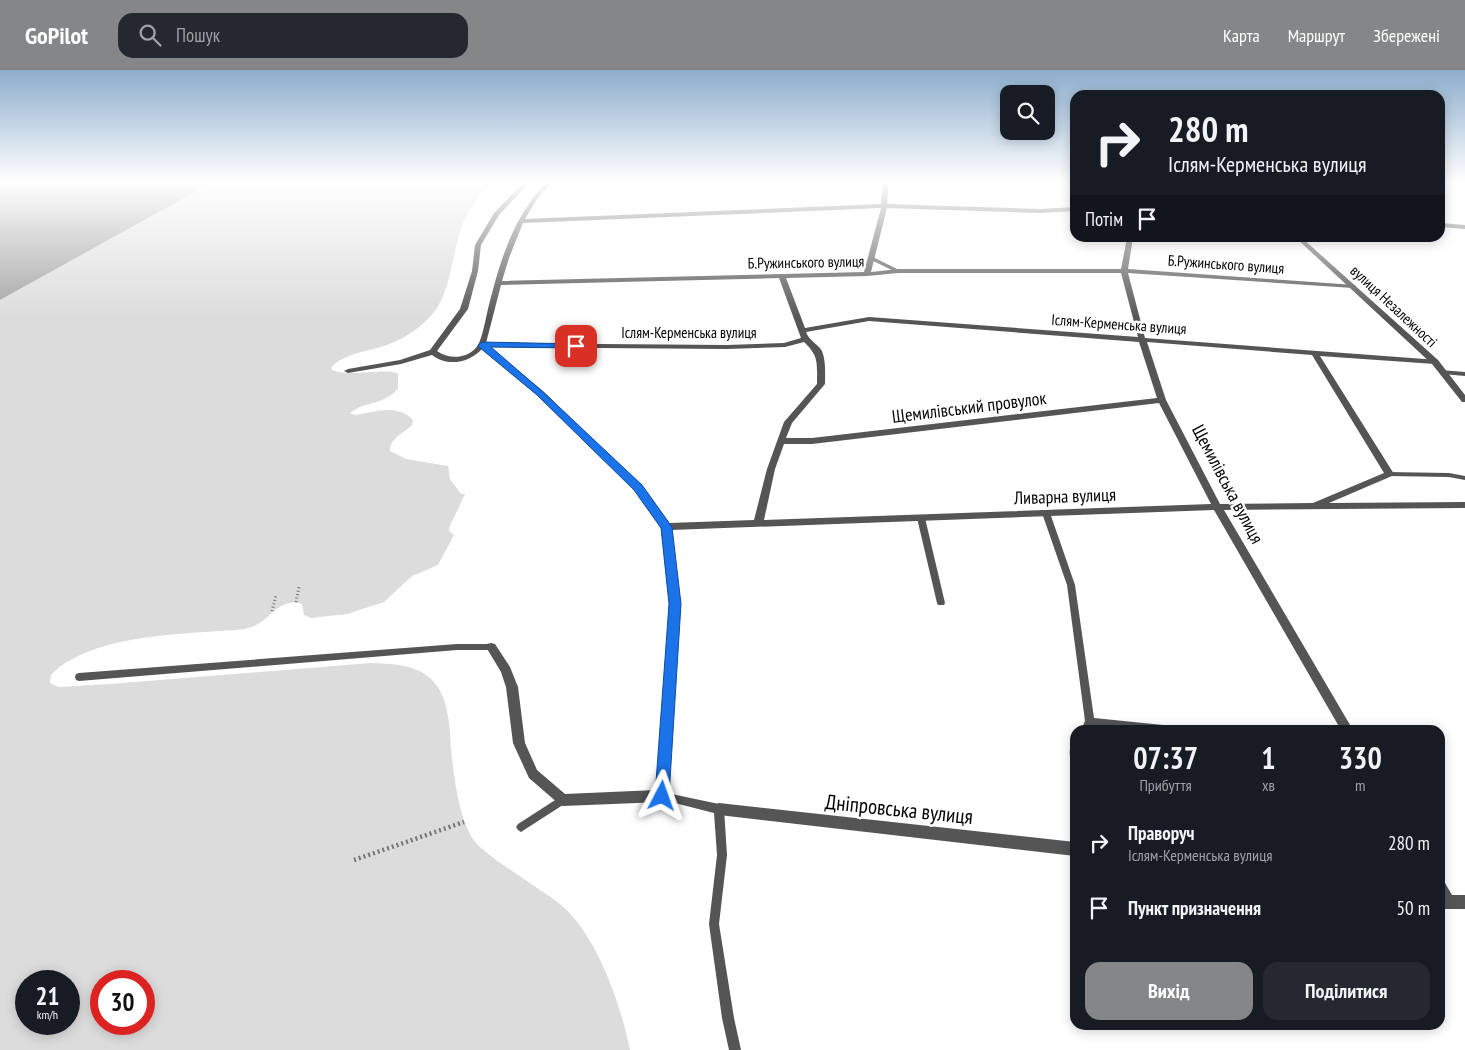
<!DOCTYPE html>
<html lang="uk">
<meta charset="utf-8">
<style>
body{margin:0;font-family:"PT Sans Narrow",sans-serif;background:#242831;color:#f1f3f6;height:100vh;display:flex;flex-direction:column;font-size:19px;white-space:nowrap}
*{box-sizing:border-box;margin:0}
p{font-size:16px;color:#9ea1a6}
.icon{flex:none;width:28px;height:28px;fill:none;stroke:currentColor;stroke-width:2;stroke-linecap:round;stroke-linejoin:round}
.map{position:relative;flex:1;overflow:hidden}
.details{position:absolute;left:1070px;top:655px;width:375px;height:305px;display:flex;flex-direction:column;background:#171b24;border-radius:15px;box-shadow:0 2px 12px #0003}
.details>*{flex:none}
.guide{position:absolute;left:1070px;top:20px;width:375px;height:152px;border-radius:15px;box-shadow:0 2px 12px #0003;background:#171b24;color:#f1f3f6;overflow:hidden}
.buttons{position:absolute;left:1000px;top:15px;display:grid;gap:10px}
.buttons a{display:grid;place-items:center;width:55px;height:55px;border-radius:10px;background:#171b24;box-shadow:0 2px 12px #0003;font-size:25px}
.speed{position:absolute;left:15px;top:900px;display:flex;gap:10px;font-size:25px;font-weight:700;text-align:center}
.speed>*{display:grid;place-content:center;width:65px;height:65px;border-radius:50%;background:#171b24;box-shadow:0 2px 12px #0003;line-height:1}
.speed small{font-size:12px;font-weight:400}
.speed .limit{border:8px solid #d22;background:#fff;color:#111}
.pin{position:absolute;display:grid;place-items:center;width:42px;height:42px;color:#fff;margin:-21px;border-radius:10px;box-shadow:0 2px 8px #0006}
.me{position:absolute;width:55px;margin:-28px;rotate:4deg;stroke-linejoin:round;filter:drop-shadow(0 0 4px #0008)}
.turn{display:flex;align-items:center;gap:18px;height:105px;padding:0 15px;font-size:22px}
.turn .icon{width:65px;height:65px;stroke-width:2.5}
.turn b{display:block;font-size:35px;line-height:42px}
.then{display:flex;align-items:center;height:48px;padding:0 15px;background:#0003;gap:10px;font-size:19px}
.eta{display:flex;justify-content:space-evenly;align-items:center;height:85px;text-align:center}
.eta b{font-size:30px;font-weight:600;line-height:35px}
.cta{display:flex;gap:10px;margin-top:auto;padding:10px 15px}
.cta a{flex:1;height:58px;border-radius:15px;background:#858687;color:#fff;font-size:20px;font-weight:600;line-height:58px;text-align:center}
.cta a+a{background:#242831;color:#f1f3f6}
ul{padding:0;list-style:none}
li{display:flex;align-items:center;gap:15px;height:65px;padding:0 15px}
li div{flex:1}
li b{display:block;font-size:19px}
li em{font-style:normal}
header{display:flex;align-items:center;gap:30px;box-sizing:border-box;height:70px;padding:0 25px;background:#858687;color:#fff}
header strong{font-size:24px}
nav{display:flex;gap:28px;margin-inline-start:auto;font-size:18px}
.search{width:350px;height:45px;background:#242831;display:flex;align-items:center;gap:12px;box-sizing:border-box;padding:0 18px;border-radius:15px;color:#9ea1a6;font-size:19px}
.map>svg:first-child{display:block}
</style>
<header>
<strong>GoPilot</strong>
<div class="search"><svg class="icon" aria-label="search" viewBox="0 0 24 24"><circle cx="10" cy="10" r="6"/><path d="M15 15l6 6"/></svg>Пошук</div>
<nav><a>Карта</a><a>Маршрут</a><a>Збережені</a></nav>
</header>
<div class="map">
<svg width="1465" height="980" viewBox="0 0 1465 980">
<rect width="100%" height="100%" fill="#fff"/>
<!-- green -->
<path fill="#dcdcdc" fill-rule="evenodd" d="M213 112H492C478 126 467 140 461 159 451 188 451 226 429 248 417 260 403 269 387 275 371 281 343 283 331 298L332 300C351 308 389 297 398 304V319C380 337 366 330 350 343L355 345C375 342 397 333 413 350L412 355C404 363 389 369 390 381L406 389 448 396 450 409 461 424H465L449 458V461L454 465 438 495 412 506 384 532 347 544 311 548 304 545 302 534C281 527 272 547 256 555 253 557 248 558 245 559 190 564 116 563 69 591 62 594 56 600 51 605L50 613 59 617 110 614 371 593C389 594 411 594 426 605 452 623 449 662 452 689 455 714 459 744 471 766 478 780 513 801 527 811 538 819 550 826 561 835 597 865 621 935 630 980H0V230ZM26 911H69V954H26ZM101 911H144V954H101Z"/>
<!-- water -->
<polygon fill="#a3a3a3" points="0,112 213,112 0,230"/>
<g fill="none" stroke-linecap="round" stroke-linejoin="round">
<!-- path-far1 -->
<g stroke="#777" stroke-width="3" stroke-dasharray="1 2.5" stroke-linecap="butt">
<polyline points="296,532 299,517"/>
<polyline points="272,541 276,525"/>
</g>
<!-- path -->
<polyline stroke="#777" stroke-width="4.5" stroke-dasharray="2 3" stroke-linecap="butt" points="354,790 464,752"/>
<!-- service -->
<g fill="#555" fill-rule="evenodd">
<polygon points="869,187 873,187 901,201 896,202 869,189"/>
<polygon points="1387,402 1449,403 1465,406 1465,410 1449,407 1389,406 1387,406 1386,404"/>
<polygon points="1043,441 1046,441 1050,443 1075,515 1094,648 1173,656 1176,657 1177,660 1132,660 1092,656 1090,660 1081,660 1085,651 1067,515 1042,443"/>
<polygon points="921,445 925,448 945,533 944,535 938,535 937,533 917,448"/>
<polygon points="457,574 491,574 494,575 495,577 494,579 491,580 457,580 79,611 76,610 75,607 76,604 79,603"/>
<path d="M1075 671V694L1072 693C1069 688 1069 677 1072 672Z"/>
<polygon points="662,722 719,734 722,736 724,739 727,785 719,854 734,948 741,980 729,980 722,948 709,854 717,785 714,743 659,729 657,726 659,723"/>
<polygon points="563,725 566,727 568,730 566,733 524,760 521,762 518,760 516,757 518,754"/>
</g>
<!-- minor -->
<g fill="#555" fill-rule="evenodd">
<path d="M524 112H530L499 145 481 175 478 201 468 239 437 281C449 290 469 289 478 275 483 267 487 241 490 231 502 184 514 148 546 112H552L537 129 525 149 881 134 883 112H889L887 134 1040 139 1075 137V141L1040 143 887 138 871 202 898 199H1121L1127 168H1133L1128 199 1355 215 1356 216 1353 218 1128 203 1145 268 1438 290 1439 292 1435 294 1320 286 1394 404 1392 406 1329 433 1465 432V438L1224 440 1353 660H1341L1214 440 671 460 680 534 668 726 666 730 662 732 563 736 559 734 529 708 513 673 506 617 501 602 486 577 487 574 491 573 495 574 510 597 518 617 525 673 537 700 565 724 656 720 670 534 661 458 635 420 537 325 482 279C469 293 448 297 432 285L401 294 348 303 344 301 348 299 400 290 430 280 460 239 472 201 475 175 494 143ZM881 138 864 202 502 211 509 188 523 153ZM898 203H1121L1138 267 869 247 805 258 786 208 867 206ZM779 208 801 268 784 273 727 275 486 273 501 215ZM869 251 1139 272 1157 328 812 368H786L792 353 825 314C825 304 826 291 822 281 818 274 809 271 806 262ZM804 272C819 286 817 293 817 314L784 352 767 399 754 450 669 453 641 416 543 321 489 277 727 279 785 277ZM1147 272 1312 285 1384 403 1313 433 1220 434 1166 330ZM1159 333 1211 434 764 450 775 399 784 374H812Z"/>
<polygon points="1440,153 1465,155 1465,159 1440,157"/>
<polygon points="1440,300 1465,302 1465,306 1443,304 1440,304"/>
<polygon points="719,733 1075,772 1075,786 719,745 714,743 713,739 714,735"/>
<polygon points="1440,811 1445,813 1452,825 1465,825 1465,839 1440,839"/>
</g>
<!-- tertiary -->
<polygon fill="#555" fill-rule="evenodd" points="1296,168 1302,168 1438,290 1465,325 1465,332 1462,332 1432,294"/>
</g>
<!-- sky -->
<linearGradient id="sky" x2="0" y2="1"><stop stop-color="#8cadcc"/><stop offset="0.45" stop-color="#fff"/><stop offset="1" stop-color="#fff" stop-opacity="0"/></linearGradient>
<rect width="1465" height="249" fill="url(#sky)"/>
<!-- route -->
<polygon fill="#1a73e8" stroke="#114b97" points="482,272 579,274 581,276 576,278 491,277 543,322 642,415 672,457 681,534 669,726 667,731 662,733 657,731 655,726 669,534 661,458 634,420 537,325 479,277 478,275"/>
<g text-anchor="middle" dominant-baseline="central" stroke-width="5" stroke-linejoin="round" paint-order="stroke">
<!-- far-street labels -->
<g font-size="15" fill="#000" stroke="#fff">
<text transform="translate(806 192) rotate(-1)">Б.Ружинського вулиця</text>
<text transform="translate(1226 194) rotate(4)">Б.Ружинського вулиця</text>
<text transform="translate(1394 236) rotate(43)">вулиця Незалежності</text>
<text transform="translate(1119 254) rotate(4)">Іслям-Керменська вулиця</text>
<text x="689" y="262">Іслям-Керменська вулиця</text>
</g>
<!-- street labels -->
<g font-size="18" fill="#000" stroke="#fff">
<text transform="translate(969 337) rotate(-7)">Щемилівський провулок</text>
<text transform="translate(1228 414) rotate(62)">Щемилівська вулиця</text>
<text transform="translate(1065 426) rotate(-2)">Ливарна вулиця</text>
</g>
<!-- near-street labels -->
<g font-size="21" fill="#000" stroke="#fff">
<text transform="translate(899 739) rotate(6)">Дніпровська вулиця</text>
</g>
</g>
</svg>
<div class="buttons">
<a><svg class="icon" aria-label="search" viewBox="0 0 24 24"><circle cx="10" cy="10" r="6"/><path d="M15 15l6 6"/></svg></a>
</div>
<div class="speed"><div>21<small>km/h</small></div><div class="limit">30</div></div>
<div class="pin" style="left:576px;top:276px;background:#d93025"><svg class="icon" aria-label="arrive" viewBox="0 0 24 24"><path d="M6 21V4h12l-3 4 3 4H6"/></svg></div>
<svg class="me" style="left:662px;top:726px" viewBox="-20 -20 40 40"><path d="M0-17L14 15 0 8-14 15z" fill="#1a73e8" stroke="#fff" stroke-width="4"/></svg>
<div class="guide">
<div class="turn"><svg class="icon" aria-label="right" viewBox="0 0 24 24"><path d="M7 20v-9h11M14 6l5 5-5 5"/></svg><div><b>280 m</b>Іслям-Керменська вулиця</div></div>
<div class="then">Потім<svg class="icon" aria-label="arrive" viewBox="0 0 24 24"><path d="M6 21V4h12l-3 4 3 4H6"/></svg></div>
</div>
<section class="details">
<div class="eta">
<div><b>07:37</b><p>Прибуття</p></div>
<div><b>1</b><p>хв</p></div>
<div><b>330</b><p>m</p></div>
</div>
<ul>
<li><svg class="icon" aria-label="right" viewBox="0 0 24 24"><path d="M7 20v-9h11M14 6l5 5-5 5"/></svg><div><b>Праворуч</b><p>Іслям-Керменська вулиця</p></div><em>280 m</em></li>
<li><svg class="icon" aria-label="arrive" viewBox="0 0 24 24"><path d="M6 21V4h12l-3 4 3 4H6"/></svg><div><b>Пункт призначення</b></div><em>50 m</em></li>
</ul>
<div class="cta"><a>Вихід</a><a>Поділитися</a></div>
</section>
</div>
